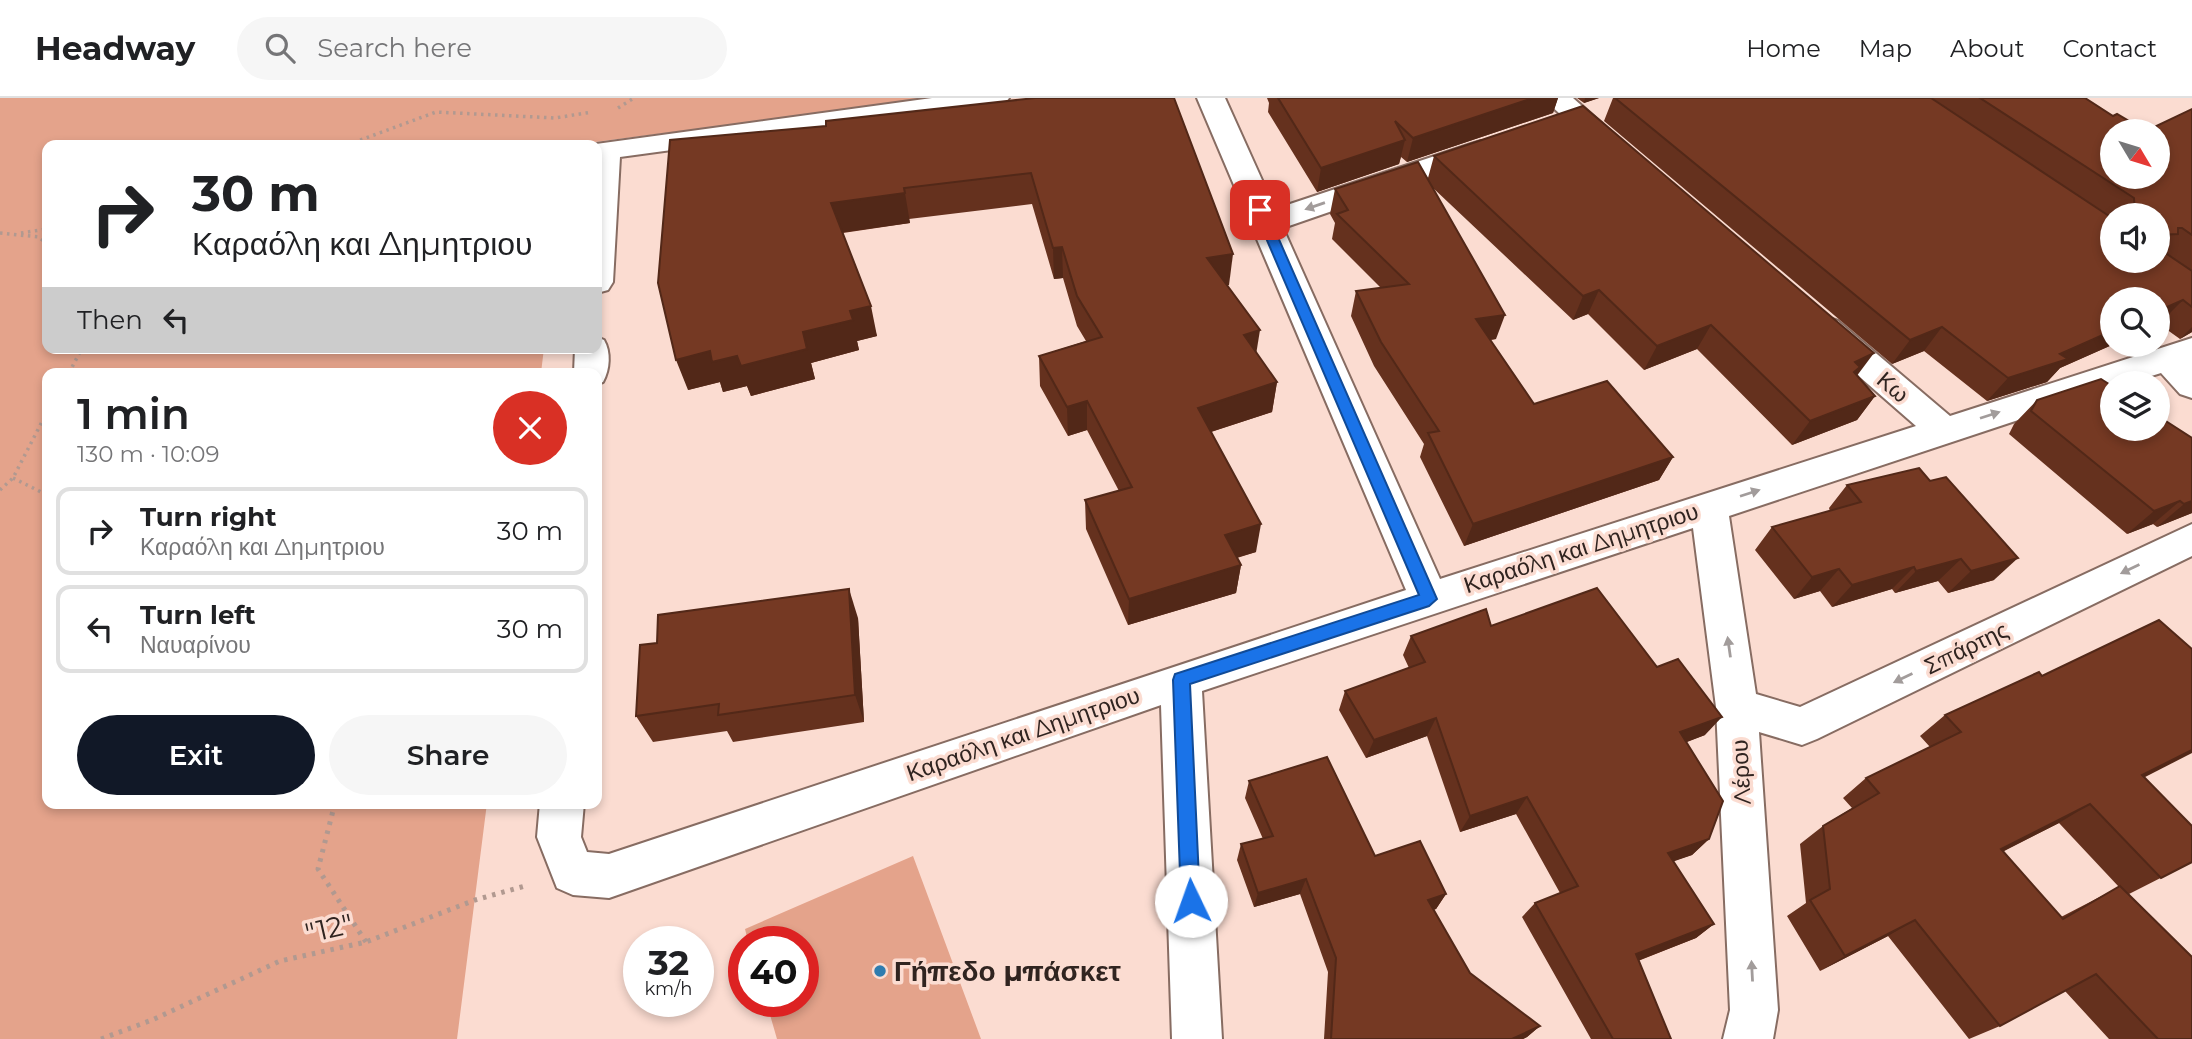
<!DOCTYPE html>
<meta charset="utf-8">
<style>
body{margin:0;font-family:Montserrat,sans-serif;background:#f6f6f6;color:#202124;height:100vh;display:flex;flex-direction:column;font-size:26px;white-space:nowrap}
*{box-sizing:border-box;margin:0}
p{font-size:23px;color:#757577}
.icon{flex:none;width:38px;height:38px;fill:none;stroke:currentColor;stroke-width:2;stroke-linecap:round;stroke-linejoin:round}
.map{position:relative;flex:1;overflow:hidden}
.drawer{position:absolute;left:42px;top:270px;width:560px;height:441px;display:flex;flex-direction:column;background:#fff;border-radius:14px;box-shadow:0 4px 10px #0003}
.drawer>*{flex:none}
.banner{position:absolute;left:42px;top:42px;width:560px;height:214px;border-radius:14px;box-shadow:0 4px 10px #0003;background:#fff;color:#202124;overflow:hidden}
.needle{width:46px;rotate:128deg}
.fabs{position:absolute;left:2100px;top:21px;display:grid;gap:14px}
.fabs a{display:grid;place-items:center;width:70px;height:70px;border-radius:50%;background:#fff;box-shadow:0 4px 10px #0003;font-size:35px}
.speed{position:absolute;left:623px;top:828px;display:flex;gap:14px;font-size:35px;font-weight:700;text-align:center}
.speed>*{display:grid;place-content:center;width:91px;height:91px;border-radius:50%;background:#fff;box-shadow:0 4px 10px #0003;line-height:1}
.speed small{font-size:18px;font-weight:400}
.speed .limit{border:10px solid #d22;background:#fff;color:#111}
.pin{position:absolute;display:grid;place-items:center;width:60px;height:60px;color:#fff;margin:-30px;border-radius:14px;box-shadow:0 4px 10px #0006}
.me{position:absolute;width:77px;margin:-38px;rotate:357deg;stroke-linejoin:round;filter:drop-shadow(0 0 5px #0008)}
.turn{display:flex;align-items:center;gap:24px;height:147px;padding:0 35px;font-size:32px}
.turn .icon{width:91px;height:91px;stroke-width:2.5}
.turn b{display:block;font-size:49px;line-height:60px}
.then{display:flex;align-items:center;height:66px;padding:0 35px;background:#0003;gap:14px;font-size:26px}
.round{display:grid;place-items:center;flex:none;width:74px;height:74px;border-radius:37px;background:#f6f6f6}
.overview{display:flex;align-items:center;justify-content:space-between;height:119px;padding:0 35px}
h1{font-size:42px;font-weight:600;line-height:52px}
.button{display:flex;gap:14px;margin-top:auto;padding:14px 35px}
.button a{flex:1;height:80px;border-radius:42px;background:#111827;color:#fff;font-size:28px;font-weight:600;line-height:80px;text-align:center}
.button a+a{background:#f6f6f6;color:#202124}
ul{padding:0;list-style:none}
li{display:flex;align-items:center;gap:21px;height:88px;margin:0 14px 10px;padding:0 21px;border:4px solid #e0e0e0;border-radius:14px}
li div{flex:1}
li b{display:block;font-size:26px}
li em{font-style:normal}
header{display:flex;align-items:center;gap:42px;box-sizing:border-box;height:98px;padding:0 35px;background:#fff;border-bottom:2px solid #e0e0e0}
header strong{font-size:33px}
nav{display:flex;gap:38px;margin-inline-start:auto;font-size:24px}
.search{width:490px;height:63px;background:#f6f6f6;display:flex;align-items:center;gap:18px;box-sizing:border-box;padding:0 24px;border-radius:38px;color:#757577;font-size:26px}
.map>svg:first-child{display:block}
</style>
<header>
<strong>Headway</strong>
<div class="search"><svg class="icon" aria-label="search" viewBox="0 0 24 24"><circle cx="10" cy="10" r="6"/><path d="M15 15l6 6"/></svg>Search here</div>
<nav><a>Home</a><a>Map</a><a>About</a><a>Contact</a></nav>
</header>
<div class="map">
<svg width="2192" height="941" viewBox="0 0 2192 941">
<rect width="100%" height="100%" fill="#fbdcd1"/>
<!-- green -->
<g fill="#e4a38b">
<polygon points="0,0 942,0 571,47 47,47 47,250 544,250 541,275 47,275 47,705 487,705 457,941 0,941"/>
<polygon points="913,758 981,941 777,941 766,903 803,903 803,844 748,843 745,831"/>
</g>
<g fill="none" stroke-linecap="round" stroke-linejoin="round">
<defs>
<g id="minor">
<polygon points="932,0 1009,0 1005,6 995,8 620,59 613,184 608,192 597,195 596,46"/>
<polygon points="1197,0 1225,0 1275,111 1471,46 1481,43 1491,46 1496,52 1491,58 1283,130 1440,481 1916,328 1814,239 1809,231 1814,223 1826,219 1838,223 1950,318 2192,240 2192,300 2180,296 2161,275 2129,285 2112,285 2112,291 1729,418 1756,596 1800,609 2192,426 2192,458 1817,641 1802,647 1759,634 1778,912 1773,941 1723,941 1730,912 1716,609 1693,430 1202,593 1222,941 1172,941 1161,607 609,800 573,797 557,790 537,739 540,705 584,705 581,739 587,754 609,756 1406,492"/>
<polygon points="1542,0 1573,0 1625,46 1621,52 1611,55 1601,52"/>
<path d="M597 239 604 242C611 254 610 271 603 284L597 286V275H574L575 250H597Z"/>
</g>
</defs>
<!-- minor casing -->
<use href="#minor" stroke="#876c62" stroke-width="4"/>
<!-- path-far1 -->
<g stroke="#b19990" stroke-width="3.5" stroke-dasharray="2.5 4.5" stroke-linecap="butt">
<polyline points="618,10 634,0"/>
<polyline points="347,47 436,14 555,20 592,14"/>
<polyline points="0,135 39,139 47,146"/>
<polyline points="21,135 47,131"/>
<polyline points="69,275 82,250"/>
<polyline points="13,380 47,397"/>
<polyline points="0,392 13,380 47,314"/>
</g>
<!-- path -->
<g stroke="#b19990" stroke-width="5" stroke-dasharray="3.5 6" stroke-linecap="butt">
<polyline points="335,705 318,771 366,844"/>
<polyline points="101,941 152,922 280,863 366,844 475,802 525,788"/>
</g>
<!-- minor -->
<use href="#minor" fill="#fff" fill-rule="evenodd"/>
</g>
<!-- wall -->
<g fill="#65311e" fill-rule="evenodd">
<polygon points="1035,0 1229,187 1227,187 1256,255 1277,284 1272,314 1211,334 1256,454 1237,460 1241,467 1236,495 1128,527 1086,431 1085,402 1119,393 1087,332 1068,338 1040,288 1039,258 1086,243 1077,228 1063,180 1054,181 1032,106 909,121 910,125 843,135 877,238 857,243 859,252 811,265 815,281 751,298 747,288 723,294 720,284 688,292 826,28"/>
<polygon points="1267,0 1558,0 1553,15 1407,64 1401,59 1399,66 1317,94 1268,14 1269,5"/>
<polygon points="1577,0 1599,0 1584,5"/>
<path d="M1613 0H2085L2113 18 2146 33 2192 11V234L2180 241 2159 226 2060 270 2047 284 1987 303 1924 253 1892 266 1604 23ZM2112 117H2158V163H2112Z"/>
<polygon points="1434,58 1857,278 1875,298 1857,322 1792,347 1697,251 1644,272 1588,216 1573,222 1432,89 1496,241 1490,242 1534,306 1673,359 1659,382 1464,448 1420,359 1424,346 1374,268 1351,218 1356,193 1381,190 1332,141 1335,125 1330,116 1335,91 1428,80"/>
<polygon points="2037,302 2192,340 2192,415 2157,429 2153,426 2127,436 2009,336 2014,326"/>
<polygon points="1847,387 1994,482 1948,495 1938,483 1895,495 1892,491 1832,509 1820,493 1794,501 1755,452 1772,429 1830,413 1829,410"/>
<polygon points="858,520 864,624 733,644 727,633 653,644 636,618"/>
<polygon points="1491,528 1705,637 1686,644 1709,741 1692,757 1673,763 1714,826 1696,840 1638,863 1671,941 1591,941 1522,819 1535,805 1560,795 1516,716 1460,734 1427,638 1366,660 1339,612 1345,593 1409,570 1403,557 1411,538"/>
<path d="M1945 617 2144 679 2192 764 2129 796 2192 941H2109L2065 893 2000 928 1969 941 1888 838 1820 873 1787 818 1806 805 1800 746 1823 728 1852 710 1843 700 1866 680 1930 649 1920 638ZM2059 725 2119 789 2061 819 2003 753Z"/>
<polygon points="1249,683 1375,758 1446,796 1436,811 1433,812 1470,875 1540,928 1527,939 1523,941 1324,941 1328,874 1300,796 1254,809 1237,762 1241,746 1263,741 1245,700"/>
</g>
<!-- shaded-wall -->
<g fill="#522818">
<polygon points="1533,0 1558,0 1553,15 1407,64 1413,40"/>
<polygon points="1585,0 1599,0 1584,5"/>
<polygon points="1405,42 1399,66 1317,94 1321,70"/>
<polygon points="905,95 910,125 838,135 831,105"/>
<polygon points="1062,149 1063,180 1054,181 1053,150"/>
<polygon points="1233,156 1229,187 1204,191 1207,160"/>
<polygon points="1599,192 1588,216 1573,222 1583,198"/>
<polygon points="2183,202 2158,227 2158,213"/>
<polygon points="871,208 877,238 857,243 859,252 811,265 815,281 751,298 747,288 723,294 720,284 688,292 676,262 710,253 803,234 850,213"/>
<polygon points="1505,217 1496,241 1467,245 1476,221"/>
<polygon points="1711,227 1697,251 1644,272 1657,248"/>
<polygon points="1942,229 1924,253 1892,266 1910,242"/>
<polygon points="2192,229 2192,234 2180,241"/>
<polygon points="1260,232 1255,263 1244,237"/>
<polygon points="2112,233 2112,247 2060,270 2047,284 1987,303 2008,280"/>
<polygon points="1874,255 1856,279 1836,298 1855,264"/>
<polygon points="1277,284 1272,314 1195,339 1198,310"/>
<polygon points="1875,298 1857,322 1792,347 1810,323"/>
<polygon points="1087,303 1087,332 1068,338 1067,309"/>
<polygon points="1673,359 1659,382 1464,448 1473,426"/>
<polygon points="2180,403 2153,426 2127,436 2154,413"/>
<polygon points="2192,403 2192,415 2157,429 2184,406"/>
<polygon points="1261,426 1256,454 1221,464 1225,437"/>
<polygon points="2018,460 1994,482 1948,495 1971,473"/>
<polygon points="1961,461 1938,483 1895,495 1916,473"/>
<polygon points="1241,467 1236,495 1128,527 1129,501"/>
<polygon points="1914,469 1892,491 1832,509 1852,487"/>
<polygon points="1839,471 1820,493 1794,501 1812,479"/>
<polygon points="849,491 858,520 864,624 855,597"/>
<polygon points="1722,619 1705,637 1664,653 1680,634"/>
<polygon points="1436,620 1427,638 1366,660 1374,642"/>
<polygon points="2192,652 2192,655 2110,697 2142,677"/>
<polygon points="1527,699 1516,716 1460,734 1470,718"/>
<polygon points="2090,706 2059,725 1973,769 2001,751"/>
<polygon points="1709,741 1692,757 1652,771 1668,755"/>
<polygon points="1306,781 1300,796 1254,809 1258,795"/>
<polygon points="1446,796 1436,811 1418,816 1428,802"/>
<polygon points="1915,822 1888,838 1820,873 1845,858"/>
<polygon points="1714,826 1696,840 1619,870 1636,856"/>
<polygon points="1540,928 1527,939 1523,941 1512,941"/>
</g>
<!-- building -->
<g fill="#753923" stroke="#522818" stroke-width="2" fill-rule="evenodd">
<polygon points="1035,0 1174,0 1233,156 1207,160 1260,232 1244,237 1277,284 1198,310 1261,426 1225,437 1241,467 1129,501 1085,402 1132,389 1087,303 1067,309 1039,258 1102,239 1077,198 1062,149 1053,150 1031,75 904,90 905,95 831,105 871,208 850,213 853,222 803,234 807,251 741,268 737,258 712,264 710,253 676,262 658,185 670,42 826,28 826,23"/>
<polygon points="1278,0 1533,0 1413,40 1395,23 1405,42 1321,70"/>
<polygon points="1615,0 1931,0 2112,120 2112,163 2158,163 2158,150 2192,173 2192,209 2183,202 2158,213 2158,201 2112,201 2112,233 2060,256 2068,261 2008,280 1942,229 1910,242"/>
<path d="M1980 0H2085L2113 18 2117 16 2146 33 2192 11V137L2182 130H2178V136L2158 137V117H2135L2134 100ZM2112 33H2158V79H2112Z"/>
<polygon points="1583,8 1874,255 1855,264 1860,269 1854,274 1875,298 1810,323 1711,227 1657,248 1599,192 1583,198 1434,58"/>
<polygon points="1418,64 1505,217 1476,221 1534,306 1607,283 1673,359 1473,426 1428,335 1439,333 1381,244 1356,193 1409,186 1337,116 1348,112 1335,91"/>
<polygon points="2101,281 2112,288 2112,331 2158,331 2158,318 2192,340 2192,403 2184,406 2180,403 2154,413 2031,313 2037,302"/>
<polygon points="1919,370 1930,383 1946,379 2018,460 1971,473 1961,461 1916,473 1914,469 1852,487 1839,471 1812,479 1772,429 1861,404 1847,387"/>
<polygon points="1597,490 1657,569 1678,561 1722,619 1680,634 1723,703 1709,741 1668,755 1714,826 1636,856 1671,941 1613,941 1535,805 1578,788 1527,699 1470,718 1436,620 1374,642 1345,593 1425,564 1411,538 1486,511 1491,528"/>
<polygon points="849,491 855,597 718,617 719,606 636,618 640,547 657,545 658,517"/>
<polygon points="2159,522 2192,551 2192,652 2142,677 2192,728 2192,764 2161,780 2090,706 2001,751 2063,821 2120,788 2192,859 2192,941 2158,941 2096,876 2000,928 1915,822 1845,858 1810,802 1830,791 1823,728 1879,695 1866,680 1961,634 1945,617 2039,574 2042,578"/>
<polygon points="1327,659 1375,758 1420,743 1446,796 1428,802 1470,875 1540,928 1512,941 1331,941 1336,860 1306,781 1258,795 1241,746 1273,738 1249,683"/>
</g>
<!-- one-way arrows -->
<defs><path id="oneway-solid" d="M-6-.8H1V-3.2L6.5 0L1 3.2V.8H-6Z" transform="scale(1.75)"/></defs>
<g fill="#a29c9b">
<use href="#oneway-solid" transform="translate(1315 108) rotate(161)"/>
<use href="#oneway-solid" transform="translate(1990 317) rotate(-18)"/>
<use href="#oneway-solid" transform="translate(1750 395) rotate(-18)"/>
<use href="#oneway-solid" transform="translate(2130 471) rotate(154)"/>
<use href="#oneway-solid" transform="translate(1729 549) rotate(-98)"/>
<use href="#oneway-solid" transform="translate(1903 580) rotate(154)"/>
<use href="#oneway-solid" transform="translate(1752 873) rotate(-93)"/>
</g>
<!-- route -->
<polygon fill="#1a73e8" stroke="#114b97" stroke-width="2" points="1256,109 1266,112 1437,501 1429,508 1190,586 1200,803 1197,809 1191,812 1184,809 1181,803 1173,582 1175,576 1419,497 1254,112"/>
<!-- markers -->
<circle fill="#2f7caf" stroke="#fbdcd1" stroke-width="2.5" cx="880" cy="873" r="7"/>
<g text-anchor="middle" dominant-baseline="central" stroke-width="7" stroke-linejoin="round" paint-order="stroke">
<!-- street labels -->
<g font-size="23" fill="#302420" stroke="#fbdcd1">
<text transform="translate(1893 289) rotate(41)">Κω</text>
<text transform="translate(1581 450) rotate(-18)">Καραόλη και Δημητριου</text>
<text transform="translate(1966 550) rotate(-26)">Σπάρτης</text>
<text transform="translate(1023 636) rotate(-19)">Καραόλη και Δημητριου</text>
<text transform="translate(1741 674) rotate(-93)">Λέρου</text>
</g>
<!-- near-street labels -->
<g font-size="28" fill="#302420" stroke="#fbdcd1">
<text transform="translate(329 830) rotate(-13)">"12"</text>
</g>
<!-- near-poi labels -->
<g font-size="28" font-weight="bold" fill="#302420" stroke="#fbdcd1" text-anchor="start">
<text x="894" y="873">Γήπεδο μπάσκετ</text>
</g>
</g>
</svg>
<div class="fabs">
<a><svg class="needle" viewBox="-14 -14 28 28"><path d="M0-13l5 13h-10z" fill="#e53935"/><path d="M0 13l5-13h-10z" fill="#757577"/></svg></a>
<a><svg class="icon" aria-label="sound" viewBox="0 0 24 24"><path d="M4 9h4l5-4v14l-5-4H4zM17 9q2 3 0 6"/></svg></a>
<a><svg class="icon" aria-label="search" viewBox="0 0 24 24"><circle cx="10" cy="10" r="6"/><path d="M15 15l6 6"/></svg></a>
<a><svg class="icon" aria-label="layers" viewBox="0 0 24 24"><path d="M12 4l9 5-9 5-9-5zM3 14l9 5 9-5"/></svg></a>
</div>
<div class="speed"><div>32<small>km/h</small></div><div class="limit">40</div></div>
<div class="pin" style="left:1260px;top:112px;background:#d93025"><svg class="icon" aria-label="arrive" viewBox="0 0 24 24"><path d="M6 21V4h12l-3 4 3 4H6"/></svg></div>
<svg class="me" style="left:1191px;top:803px" viewBox="-20 -20 40 40"><circle r="19" fill="#fff"/><path d="M0-13L10 11 0 6-10 11z" fill="#1a73e8"/></svg>
<div class="banner">
<div class="turn"><svg class="icon" aria-label="right" viewBox="0 0 24 24"><path d="M7 20v-9h11M14 6l5 5-5 5"/></svg><div><b>30 m</b>Καραόλη και Δημητριου</div></div>
<div class="then">Then<svg class="icon" aria-label="left" viewBox="0 0 24 24"><path d="M17 20v-9H6M10 6l-5 5 5 5"/></svg></div>
</div>
<section class="drawer">
<div class="overview"><div><h1>1 min</h1><p>130 m · 10:09</p></div><a class="round" style="background:#d93025;color:#fff"><svg class="icon" aria-label="close" viewBox="0 0 24 24"><path d="M6 6l12 12M18 6L6 18"/></svg></a></div>
<ul>
<li><svg class="icon" aria-label="right" viewBox="0 0 24 24"><path d="M7 20v-9h11M14 6l5 5-5 5"/></svg><div><b>Turn right</b><p>Καραόλη και Δημητριου</p></div><em>30 m</em></li>
<li><svg class="icon" aria-label="left" viewBox="0 0 24 24"><path d="M17 20v-9H6M10 6l-5 5 5 5"/></svg><div><b>Turn left</b><p>Ναυαρίνου</p></div><em>30 m</em></li>
</ul>
<div class="button"><a>Exit</a><a>Share</a></div>
</section>
</div>
